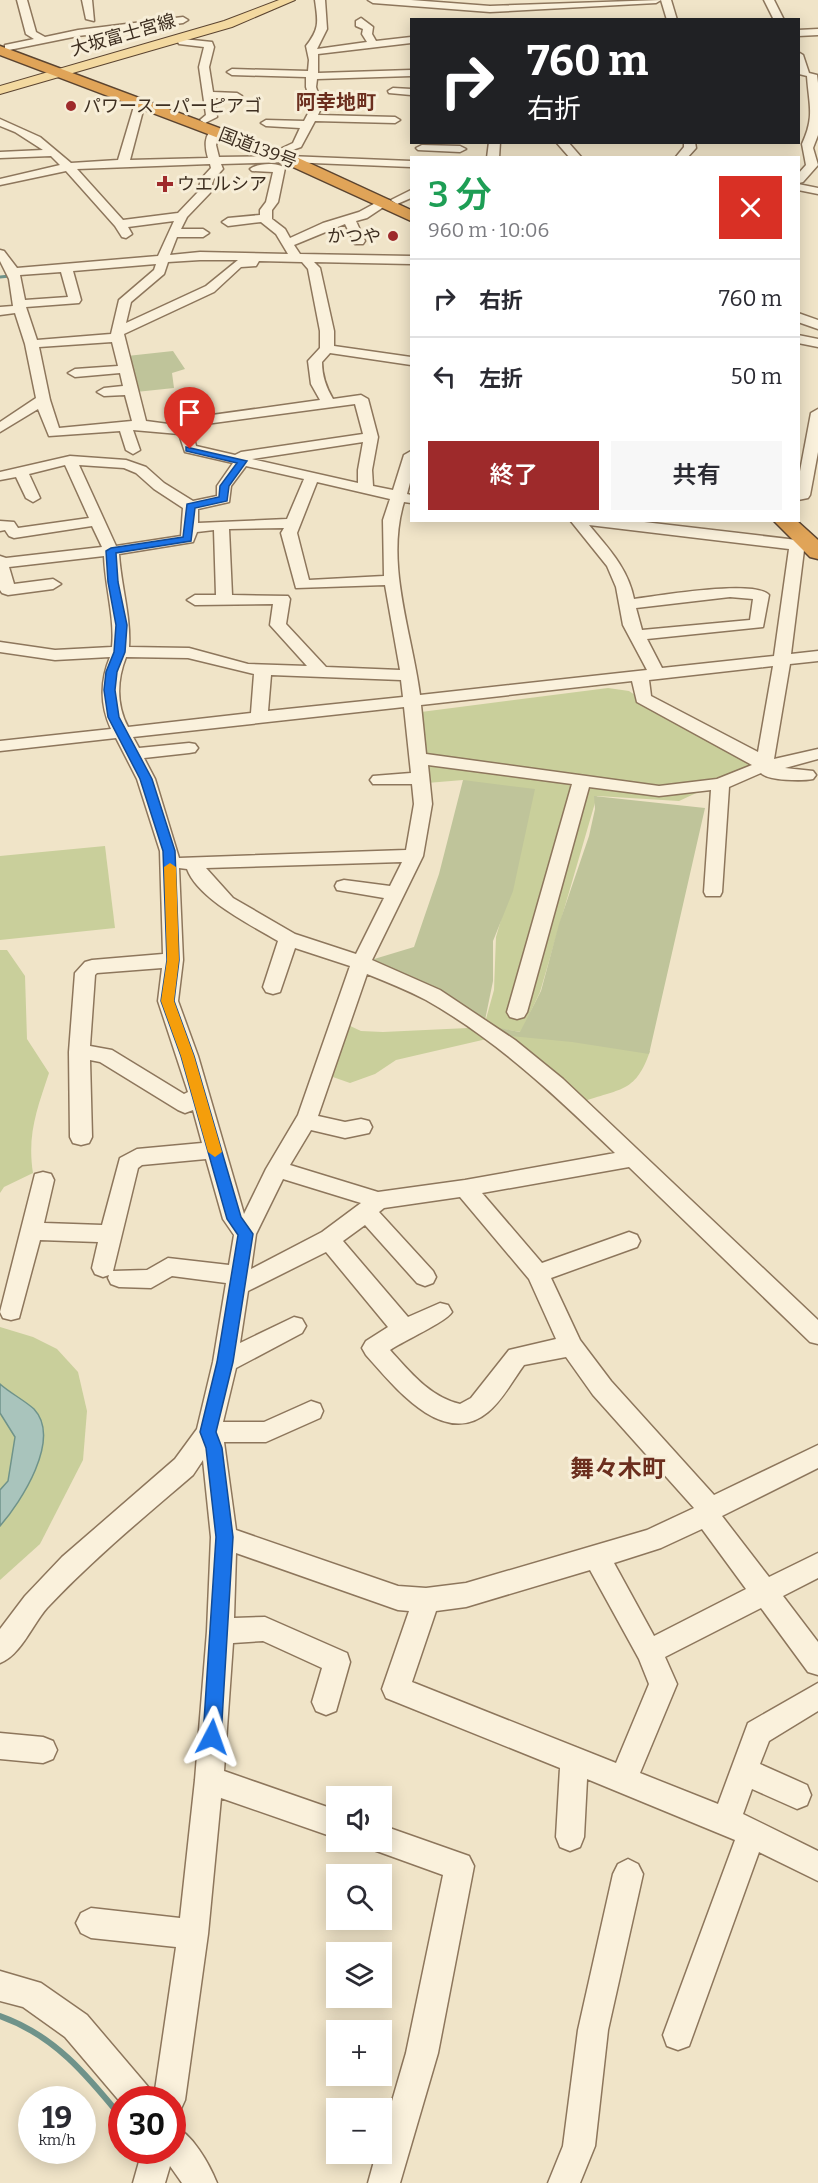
<!DOCTYPE html>
<html lang="ja">
<meta charset="utf-8">
<style>
body{margin:0;font-family:Bitter,"Noto Sans JP",serif;background:#f7f7f7;color:#2b2b33;height:100vh;display:flex;flex-direction:column;font-size:22px;white-space:nowrap}
*{box-sizing:border-box;margin:0}
p{font-size:20px;color:#7c7c81}
.icon{flex:none;width:33px;height:33px;fill:none;stroke:currentColor;stroke-width:2;stroke-linecap:round;stroke-linejoin:round}
.map{position:relative;flex:1;overflow:hidden}
.drawer{position:absolute;left:410px;top:156px;width:390px;height:366px;display:flex;flex-direction:column;background:#fff;border-radius:0px;box-shadow:0 3px 15px #0003}
.drawer>*{flex:none}
.guide{position:absolute;left:410px;top:18px;width:390px;height:126px;border-radius:0px;box-shadow:0 3px 15px #0003;background:#202124;color:#fff;overflow:hidden}
.controls{position:absolute;left:326px;top:1786px;display:grid;gap:12px}
.controls a{display:grid;place-items:center;width:66px;height:66px;border-radius:0px;background:#fff;box-shadow:0 3px 15px #0003;font-size:30px}
.speed{position:absolute;left:18px;top:2086px;display:flex;gap:12px;font-size:30px;font-weight:700;text-align:center}
.speed>*{display:grid;place-content:center;width:78px;height:78px;border-radius:50%;background:#fff;box-shadow:0 3px 15px #0003;line-height:1}
.speed small{font-size:15px;font-weight:400}
.speed .limit{border:9px solid #d22;background:#fff;color:#111}
.pin{position:absolute;display:grid;place-items:center;width:51px;height:51px;color:#fff;margin:-62px -26px;border-radius:50% 50% 50% 0;rotate:-45deg;box-shadow:0 0 6px #0007}
.pin .icon{rotate:45deg}
.me{position:absolute;width:66px;margin:-33px;rotate:4deg;stroke-linejoin:round;filter:drop-shadow(0 0 4px #0008)}
.turn{display:flex;align-items:center;gap:21px;height:126px;padding:0 18px;font-size:27px}
.turn .icon{width:78px;height:78px;stroke-width:2.5}
.turn b{display:block;font-size:42px;line-height:51px}
.round{display:grid;place-items:center;flex:none;width:63px;height:63px;border-radius:0px;background:#f7f7f7}
.head{display:flex;align-items:center;justify-content:space-between;height:102px;padding:0 18px}
h1{font-size:36px;font-weight:600;line-height:45px;color:#1e9e55}
.button{display:flex;gap:12px;margin-top:auto;padding:12px 18px}
.button a{flex:1;height:69px;border-radius:0px;background:#9e2a2b;color:#fff;font-size:24px;font-weight:600;line-height:69px;text-align:center}
.button a+a{background:#f7f7f7;color:#2b2b33}
ul{padding:0;list-style:none}
li{display:flex;align-items:center;gap:18px;height:78px;padding:0 18px;border-top:2px solid #e1e1e2}
li div{flex:1}
li b{display:block;font-size:22px}
li em{font-style:normal}
.map>svg:first-child{display:block}
</style>
<div class="map">
<svg width="818" height="2183" viewBox="0 0 818 2183">
<rect width="100%" height="100%" fill="#f0e4c8"/>
<!-- green -->
<g fill="#c9cf9b">
<polygon points="608,688 629,691 672,720 759,764 679,801 597,796 540,992 521,1032 484,1026 494,990 496,937 521,851 463,780 427,783 421,712"/>
<polygon points="105,846 115,928 0,940 0,856"/>
<path d="M0 950H7L25 976 27 1039 49 1073C37 1109 27 1135 33 1173L4 1187 0 1193Z"/>
<path d="M348 1025 361 1031 383 1032 468 1028 650 1051C636 1092 622 1088 585 1101L491 1038 396 1060 375 1074 350 1083 330 1076Z"/>
<polygon points="0,1327 33,1337 57,1349 78,1372 87,1411 83,1460 40,1544 0,1580"/>
</g>
<!-- cemetery -->
<g fill="#bfc49a">
<polygon points="173,351 185,369 172,373 174,388 136,392 127,356"/>
<polygon points="463,780 535,789 513,891 493,941 493,981 484,1025 520,1032 541,991 559,924 589,836 595,809 594,796 705,808 649,1054 572,1042 491,1034 361,963 414,947 439,874"/>
</g>
<!-- water -->
<path fill="#a9c4bc" stroke="#6f938a" stroke-width="1.5" d="M0 1384C10 1393 24 1400 34 1409 62 1439 21 1502 0 1526V1490L8 1481 15 1437 0 1413Z"/>
<g fill="none" stroke-linecap="round" stroke-linejoin="round">
<!-- stream-far1 -->
<polyline stroke="#6f938a" stroke-width="3" points="0,277 10,276"/>
<!-- stream -->
<path stroke="#6f938a" stroke-width="6" d="M0 2016C54 2035 87 2075 122 2118"/>
<defs>
<g id="minor">
<polygon points="17,0 27,0 36,32 45,37 78,30 183,17 188,20 183,23 78,36 9,50 5,49 5,45 34,39 26,34"/>
<polygon points="82,0 92,0 94,21 86,19"/>
<path d="M315 0H325L327 29 317 49 367 42 362 34 363 29 356 26V21L361 18 373 27 372 34 376 41 411 37V43L318 54V73L411 70V76L317 79 316 87 322 106 318 115 395 117 400 120 395 123 315 121 301 147 284 153 278 150 293 143 300 128 266 126 261 123 266 120 304 121 312 106 306 87V77L232 75 227 72 232 69 308 71 309 60 306 46C320 28 318 22 315 0Z"/>
<polygon points="368,0 411,0 490,6 661,0 656,3 490,12 373,3"/>
<polygon points="661,0 671,0 677,20 667,20"/>
<polygon points="764,0 774,0 784,20 774,20"/>
<polygon points="818,29 818,35 798,36 798,30"/>
<polygon points="183,39 212,42 214,47 209,67 213,92 237,93 242,96 237,99 214,98 217,117 205,123 200,120 206,115 199,67 204,47 179,44 178,42"/>
<path d="M798 52 803 55 809 73 817 75 818 83V135L813 148 818 165 803 182 799 183 798 174 806 165 802 144C815 116 809 106 807 76L799 74Z"/>
<polygon points="393,88 411,89 411,95 389,93 388,91"/>
<path d="M140 100 145 103 130 160 208 158C205 148 203 133 215 129L220 132 216 145 219 157 288 156 411 161V167L288 162 221 164 223 169 213 180 210 193 187 217 181 229H203L209 233 203 237H177L170 255 200 252 288 254 276 234 261 222 228 226 222 222 228 218 260 215V210L266 202 273 172 252 171 250 169C258 163 277 162 285 168L278 202 272 210V219L285 229 290 238 323 223 359 212 381 200H389L391 202 367 218 356 221 365 241 363 244H355L345 224 294 245 300 254 411 256V264L314 262 320 268 334 331V346L411 357V365L330 353 322 362C322 376 326 387 333 399L361 395 368 399 378 437 372 470 373 486 393 490 404 455 411 451V479L407 494 411 495V503L404 502C385 564 412 633 420 695L647 670 623 625 616 587 607 566 570 520H627L797 540H818V550H804L791 654 818 651V661L790 664 774 759 818 749V759L785 768 813 771 816 775 813 779C803 781 768 781 761 773L729 787 722 892 720 896H706L704 892 711 790 659 796 589 787 527 1012 524 1017 517 1019 510 1017 507 1012 572 784 428 765 432 804 423 856 372 960 440 990 515 1040 563 1079 818 1320V1344L810 1342 629 1167 482 1193 542 1263 629 1232 637 1235 640 1241 637 1247 551 1278 580 1340 611 1381 714 1495 818 1445V1468L722 1516 769 1577 818 1553V1578L783 1596 818 1642V1675L808 1672 761 1608 665 1657 677 1684 640 1773 718 1804 748 1723 818 1683V1711L769 1741 760 1764 807 1785 811 1795 807 1805 797 1809 752 1789 743 1814 818 1851V1881L759 1852 693 2035 689 2046 678 2050 667 2046 663 2035 735 1840 587 1779 584 1837 580 1847 570 1851 560 1847 556 1837 560 1768 386 1698 382 1689 409 1611 398 1610 236 1553 234 1618 265 1617 347 1653 350 1662 336 1711 326 1715 316 1711 312 1702 322 1668 263 1641 233 1643 224 1771 336 1810V1838L221 1798 208 1934 185 2100 180 2111 172 2114V2100H122V2104L65 2037 23 2007 0 2001V1971L41 1983 87 2015 150 2089 154 2097 176 1947 91 1938 81 1933 76 1923 81 1913 91 1908 180 1918 195 1780 207 1631 211 1537 203 1460 193 1475C143 1518 92 1560 47 1608 32 1625 21 1655 0 1663V1629L25 1596 62 1557 175 1459 197 1429 213 1362 226 1283 172 1276 151 1288 119 1287 111 1284 108 1278 109 1275 103 1277 95 1274 92 1268 98 1242 40 1240 19 1318 11 1320 3 1318 0 1312 35 1174 43 1172 51 1174 54 1180 44 1223 102 1225 120 1158 137 1149 202 1143 193 1110 185 1113 178 1110 100 1062 90 1060 92 1137 89 1143 81 1145 73 1143 70 1137 69 1052 75 973 85 962 92 960 163 954 160 851 137 779 116 738 0 751V741L111 729C100 705 100 681 110 657L55 660 0 652V642L55 650 112 647C115 617 105 587 104 556L9 567 14 584 53 579 61 584 53 589 8 595 2 593 0 590V556L6 558 102 547 92 526 14 538 9 536 5 530 0 531V521L14 522 18 528 89 518 65 465 29 474 40 498 33 502 26 498 16 477 0 480V472L70 456 126 460 146 467 164 483 193 501 217 496V486L233 463 185 452 179 434 133 430 140 450 133 454 126 450 120 431 49 436 38 409 0 432V422L36 398 25 344 15 313 0 315V307L13 306 9 279 0 261V250L4 251 17 268 158 256 174 221 128 227 132 234 126 238 122 237 115 226 66 171 0 185V179L60 165 51 156 0 158V152L43 150 15 132 0 126V119L40 137 71 163 118 160 135 103ZM210 164 211 168 201 179 198 192 178 213 123 220 77 169ZM200 260H238L206 286 126 323 131 302 164 274 168 262ZM259 261 302 262 308 269 320 331V348L308 361 311 384 320 400 183 419 178 420 176 425 146 421 124 334 214 292 241 267 256 266ZM156 264 154 270 119 300 111 334 37 340 26 307 79 303 81 300 73 271ZM61 272 68 297 25 300 20 275ZM112 342 118 366 75 369 68 373 75 377 120 373 123 386 104 388 97 392 104 396 125 395 132 421 59 428 50 400 39 347ZM355 404 363 434 241 452 235 455 196 446 191 426ZM363 442 358 470V483L252 459ZM79 465 124 468 136 473 154 489 183 508 181 536 116 546ZM246 466 304 479 287 519 198 523V509L229 502 231 486ZM317 482 390 499 383 520 384 576 309 580 297 533ZM589 525 789 549 774 656 662 668 647 639 763 627 769 595C755 579 657 596 634 599 628 568 608 548 589 525ZM284 528 281 533 296 588 385 585 400 670 326 667 286 624 290 599 288 596 232 595 229 529ZM214 530 216 595H195L187 600 195 605 273 604 270 625 307 666 248 664 189 648 129 647C131 616 121 586 119 554L193 542 197 532ZM730 597 753 599 750 620 642 630 636 608ZM126 657 188 658 254 674 251 713 128 727C116 704 117 680 126 657ZM773 666 758 752 651 696 649 680ZM271 675 401 680 403 697 268 711ZM632 681 637 702 752 765 717 779 659 786 426 754 421 705ZM404 707 411 773 373 776 370 780 373 784H412L414 804 406 850 179 858 155 779 144 758 189 753 195 752 198 748 195 744 189 743 139 748 133 737ZM402 862 390 886 344 880 337 882 335 886 337 890 384 898 356 954 295 934 233 898 206 868ZM179 868 187 869C198 899 251 925 278 941L263 987 266 992 273 994 280 992 295 948 350 966 298 1115 266 1169 244 1214 198 1056 178 1001 183 960ZM162 968 158 1001 188 1092 184 1094 112 1050 90 1046 95 975 97 973ZM367 974C387 982 407 990 426 1000 497 1040 557 1097 615 1153L465 1180 378 1192 290 1165 311 1130 345 1138 369 1133 372 1127 369 1121 361 1119 345 1122 318 1116ZM206 1159 223 1219 234 1235 229 1265 168 1258 147 1270 113 1271 138 1168 142 1165ZM283 1179 361 1203 322 1232 251 1269 256 1234ZM460 1197 529 1279 556 1339 509 1350 471 1398 460 1404C430 1397 410 1372 390 1350 403 1341 446 1322 452 1312L448 1305 440 1303 408 1317 343 1241 365 1225 417 1283 425 1286 433 1283 436 1277 433 1271 379 1212 384 1208ZM326 1252 388 1327 366 1341 362 1348 366 1355C393 1385 443 1450 488 1412 502 1401 513 1380 524 1365L566 1357 593 1395 694 1508 647 1530 466 1583 426 1588 398 1586 236 1530 224 1442H266L320 1418 323 1411 320 1404 311 1401 264 1422H223L236 1368 302 1333 306 1326 302 1319 294 1317 240 1343 248 1291ZM702 1529 746 1589 654 1636 614 1563 661 1548ZM590 1570 639 1659 649 1684 616 1763 412 1682 436 1611 466 1607Z"/>
<polygon points="489,142 500,142 499,158 487,158"/>
<polygon points="556,142 568,142 582,158 570,158"/>
<polygon points="684,142 695,142 696,148 687,158 675,158 684,147"/>
<polygon points="422,145 460,146 466,149 460,152 418,150 416,148"/>
<polygon points="798,184 818,188 818,194 798,190"/>
<polygon points="411,190 411,198 397,204 391,200"/>
<polygon points="798,313 818,320 818,329 798,322"/>
<polygon points="798,335 818,339 818,347 798,343"/>
<polygon points="818,409 818,452 810,495 808,498 798,500 798,482 811,413"/>
<polygon points="0,1733 43,1737 53,1741 57,1750 53,1759 43,1763 0,1759"/>
<polygon points="381,1825 469,1856 474,1866 438,2053 400,2183 368,2183 376,2154 381,2154 381,2139 406,2053 443,1875 371,1849 368,1842 381,1842"/>
<polygon points="628,1859 638,1864 643,1874 608,2030 595,2146 580,2183 548,2183 563,2146 578,2030 613,1874 618,1864"/>
<path d="M172 2125C192 2133 209 2163 217 2183H182L170 2166 165 2183H133L142 2151H172Z"/>
</g>
<polygon id="major" points="279,0 295,0 232,27 0,94 0,86 224,21"/>
<g id="highway">
<polygon points="0,46 294,156 411,210 411,221 282,162 0,55"/>
<polygon points="773,520 796,520 818,540 818,559 810,557"/>
</g>
</defs>
<!-- minor casing -->
<use href="#minor" stroke="#8d765c" stroke-width="3"/>
<!-- major casing -->
<use href="#major" stroke="#5b4430" stroke-width="2"/>
<!-- highway casing -->
<use href="#highway" stroke="#5b4430" stroke-width="3"/>
<!-- minor -->
<use href="#minor" fill="#faf1dc" fill-rule="evenodd"/>
<!-- major -->
<use href="#major" fill="#f3d9a0" fill-rule="evenodd"/>
<!-- highway -->
<use href="#highway" fill="#e0a458" fill-rule="evenodd"/>
</g>
<!-- route -->
<polygon fill="#1a73e8" stroke="#114b97" stroke-width="1.5" points="186,447 247,461 229,486 227,501 195,508 191,541 116,553 118,582 127,625 125,652 117,672 115,690 119,717 152,779 175,851 179,960 174,1001 194,1056 241,1217 253,1234 233,1362 216,1432 222,1448 233,1537 221,1737 218,1744 212,1746 205,1744 203,1737 216,1537 206,1448 200,1432 217,1362 238,1235 227,1219 181,1056 161,1001 167,960 163,851 140,779 108,717 104,690 106,672 114,652 116,625 108,582 106,551 111,548 183,537 187,504 219,497 220,486 237,463 186,451"/>
<!-- slow -->
<polygon fill="#f59e0b" points="170,863 176,867 179,960 174,1001 194,1056 222,1152 215,1157 208,1152 181,1056 161,1001 167,960 164,867"/>
<!-- markers -->
<g fill="#9e2a2b" stroke="#f7eed8" stroke-width="2">
<circle cx="71" cy="106" r="6"/>
<path d="M162 175h6v6h6v6h-6v6h-6v-6h-6v-6h6z"/>
<circle cx="393" cy="236" r="6"/>
</g>
<g text-anchor="middle" dominant-baseline="central" stroke-width="6" stroke-linejoin="round" paint-order="stroke">
<!-- far-street labels -->
<g font-size="18" fill="#3d2e20" stroke="#f7eed8">
<text transform="translate(123 35) rotate(-16)">大坂富士宮線</text>
<text transform="translate(258 148) rotate(21)">国道139号</text>
</g>
<!-- far-poi labels -->
<g font-size="18" fill="#3d2e20" stroke="#f7eed8" text-anchor="start">
<text x="83" y="106">パワースーパーピアゴ</text>
<text x="177" y="184">ウエルシア</text>
<text x="381" y="236" text-anchor="end">かつや</text>
</g>
<!-- far-quarter labels -->
<g font-size="20" font-weight="bold" fill="#6b2e1e" stroke="#f7eed8">
<text x="336" y="102">阿幸地町</text>
</g>
<!-- quarter labels -->
<g font-size="24" font-weight="bold" fill="#6b2e1e" stroke="#f7eed8">
<text x="618" y="1469">舞々木町</text>
</g>
</g>
</svg>
<div class="controls">
<a><svg class="icon" aria-label="sound" viewBox="0 0 24 24"><path d="M4 9h4l5-4v14l-5-4H4zM17 9q2 3 0 6"/></svg></a>
<a><svg class="icon" aria-label="search" viewBox="0 0 24 24"><circle cx="10" cy="10" r="6"/><path d="M15 15l6 6"/></svg></a>
<a><svg class="icon" aria-label="layers" viewBox="0 0 24 24"><path d="M12 4l9 5-9 5-9-5zM3 14l9 5 9-5"/></svg></a>
<a>+</a>
<a>−</a>
</div>
<div class="speed"><div>19<small>km/h</small></div><div class="limit">30</div></div>
<div class="pin" style="left:190px;top:449px;background:#d93025"><svg class="icon" aria-label="arrive" viewBox="0 0 24 24"><path d="M6 21V4h12l-3 4 3 4H6"/></svg></div>
<svg class="me" style="left:212px;top:1737px" viewBox="-20 -20 40 40"><path d="M0-17L14 15 0 8-14 15z" fill="#1a73e8" stroke="#fff" stroke-width="4"/></svg>
<div class="guide">
<div class="turn"><svg class="icon" aria-label="right" viewBox="0 0 24 24"><path d="M7 20v-9h11M14 6l5 5-5 5"/></svg><div><b>760 m</b>右折</div></div>
</div>
<section class="drawer">
<div class="head"><div><h1>3 分</h1><p>960 m · 10:06</p></div><a class="round" style="background:#d93025;color:#fff"><svg class="icon" aria-label="close" viewBox="0 0 24 24"><path d="M6 6l12 12M18 6L6 18"/></svg></a></div>
<ul>
<li><svg class="icon" aria-label="right" viewBox="0 0 24 24"><path d="M7 20v-9h11M14 6l5 5-5 5"/></svg><div><b>右折</b></div><em>760 m</em></li>
<li><svg class="icon" aria-label="left" viewBox="0 0 24 24"><path d="M17 20v-9H6M10 6l-5 5 5 5"/></svg><div><b>左折</b></div><em>50 m</em></li>
</ul>
<div class="button"><a>終了</a><a>共有</a></div>
</section>
</div>
